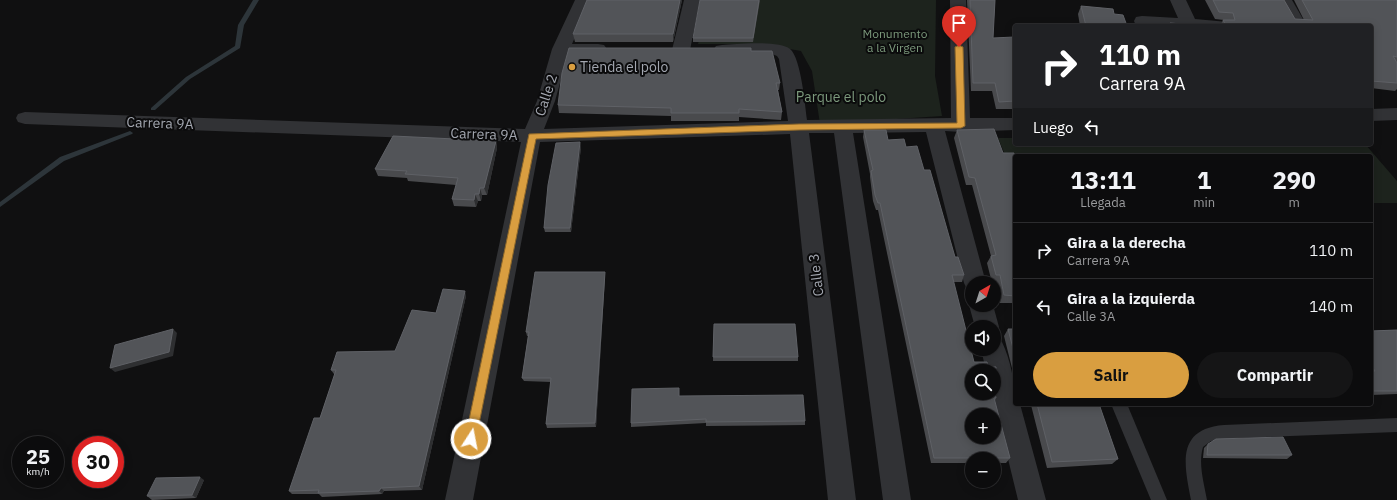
<!DOCTYPE html>
<html lang="es">
<meta charset="utf-8">
<style>
body{margin:0;font-family:"IBM Plex Sans",sans-serif;background:#151516;color:#f1f3f6;height:100vh;display:flex;flex-direction:column;font-size:15px;white-space:nowrap}
*{box-sizing:border-box;margin:0}
p{font-size:13px;color:#9a9b9d}
.icon{flex:none;width:22px;height:22px;fill:none;stroke:currentColor;stroke-width:2;stroke-linecap:round;stroke-linejoin:round}
.map{position:relative;flex:1;overflow:hidden}
.panel{position:absolute;left:1013px;top:154px;width:360px;height:252px;display:flex;flex-direction:column;background:#0c0c0d;border-radius:4px;box-shadow:0 2px 10px #0003,0 0 0 1px #2c2c2e}
.panel>*{flex:none}
.top-card{position:absolute;left:1013px;top:24px;width:360px;height:122px;border-radius:4px;box-shadow:0 2px 10px #0003,0 0 0 1px #2c2c2e;background:#202124;color:#fff;overflow:hidden}
.needle{width:26px;rotate:39deg}
.tools{position:absolute;left:965px;top:276px;display:grid;gap:8px}
.tools a{display:grid;place-items:center;width:36px;height:36px;border-radius:50%;background:#0c0c0d;box-shadow:0 2px 10px #0003,0 0 0 1px #2c2c2e;font-size:20px}
.speed{position:absolute;left:12px;top:436px;display:flex;gap:8px;font-size:20px;font-weight:700;text-align:center}
.speed>*{display:grid;place-content:center;width:52px;height:52px;border-radius:50%;background:#0c0c0d;box-shadow:0 2px 10px #0003,0 0 0 1px #2c2c2e;line-height:1}
.speed small{font-size:10px;font-weight:400}
.speed .limit{border:6px solid #d22;background:#fff;color:#111}
.pin{position:absolute;display:grid;place-items:center;width:34px;height:34px;color:#fff;margin:-41px -17px;border-radius:50% 50% 50% 0;rotate:-45deg;box-shadow:0 0 4px #0007}
.pin .icon{rotate:45deg}
.me{position:absolute;width:44px;margin:-22px;rotate:11deg;stroke-linejoin:round;filter:drop-shadow(0 0 3px #0008)}
.turn{display:flex;align-items:center;gap:14px;height:84px;padding:0 20px;font-size:18px}
.turn .icon{width:52px;height:52px;stroke-width:2.5}
.turn b{display:block;font-size:28px;line-height:34px}
.then{display:flex;align-items:center;height:38px;padding:0 20px;background:#0003;gap:8px;font-size:15px}
.eta{display:flex;justify-content:space-evenly;align-items:center;height:68px;text-align:center}
.eta b{font-size:24px;font-weight:700;line-height:28px}
.action{display:flex;gap:8px;margin-top:auto;padding:8px 20px}
.action a{flex:1;height:46px;border-radius:24px;background:#d99e40;color:#111;font-size:16px;font-weight:700;line-height:46px;text-align:center}
.action a+a{background:#151516;color:#f1f3f6}
ul{padding:0;list-style:none}
li{display:flex;align-items:center;gap:12px;height:56px;padding:0 20px;border-top:1px solid #2c2c2e}
li div{flex:1}
li b{display:block;font-size:15px}
li em{font-style:normal}
.map>svg:first-child{display:block}
</style>
<div class="map">
<svg width="1397" height="500" viewBox="0 0 1397 500">
<rect width="100%" height="100%" fill="#101011"/>
<!-- green -->
<g fill="#1d231d">
<polygon points="710,0 936,0 935,76 942,116 820,124 812,71 801,51 761,44 698,44"/>
<polygon points="998,138 1015,138 1015,144 1365,144 1397,181 1397,203 1371,203 1371,156 1015,156 1015,178"/>
</g>
<g fill="none" stroke-linecap="round" stroke-linejoin="round">
<!-- stream -->
<g fill="#2d353a" fill-rule="evenodd">
<polygon points="253,0 259,0 244,25 240,48 190,79 155,110 151,110 151,108 186,77 235,46 238,25"/>
<polygon points="130,131 133,133 132,134 64,161 0,207 0,202 60,157"/>
</g>
<!-- service -->
<g fill="#313235" fill-rule="evenodd">
<polygon points="1111,404 1127,404 1167,500 1151,500"/>
<path d="M1397 418V432L1237 438 1211 441 1203 447C1198 464 1204 483 1207 500H1191C1184 464 1176 429 1224 425Z"/>
</g>
<!-- minor -->
<g fill="#313235" fill-rule="evenodd">
<path d="M575 0H591L572 44H598L604 45 607 49 604 53 598 54H568L555 101 544 129 788 121 779 59 777 56 772 54 722 55 716 54 713 50 716 46 722 45C736 44 779 40 790 49 801 58 805 105 807 120L951 118 950 0H966L970 118H1015V130L961 132 945 131 986 283H972V291L967 289 964 283 926 132 853 133 911 500H883L834 133H809L856 500H828L790 134 540 142 473 500H445L521 142 25 124 18 122 16 118 18 114 25 112 525 129 537 101 552 49Z"/>
<polygon points="684,0 700,0 690,50 687,54 681,55 675,54 672,50"/>
<polygon points="1170,0 1186,0 1195,19 1228,22 1230,26 1136,26 1134,21 1136,17 1142,16 1178,18"/>
<polygon points="1276,0 1292,0 1307,26 1291,26"/>
<polygon points="1397,108 1397,120 1371,121 1371,109"/>
<polygon points="972,300 972,305 993,305 999,327 995,334 994,335 994,327 975,327 969,305"/>
<path d="M994 339 1002 342C1011 361 1015 383 1015 404H1020L1046 500H1018L992 393H994V371H986L981 349H994Z"/>
</g>
</g>
<!-- wall -->
<g fill="#494a4d">
<polygon points="682,0 673,42 575,42 573,34"/>
<polygon points="760,0 753,42 693,42 693,38"/>
<polygon points="967,0 995,0 993,38 1015,45 1015,109 996,109 992,91 971,91"/>
<polygon points="1205,0 1284,0 1295,19 1304,20 1294,0 1397,0 1397,89 1395,91 1371,88 1371,26 1220,26 1223,20 1224,20 1215,19"/>
<polygon points="1081,6 1114,14 1127,26 1080,26 1078,14"/>
<polygon points="751,51 780,83 779,90 778,90 782,112 781,120 739,117 739,121 671,121 671,116 559,113 558,105"/>
<polygon points="864,130 906,147 924,170 955,257 964,275 962,282 953,282 974,362 996,386 994,389 996,398 995,401 1010,458 1006,463 994,463 994,459 972,459 972,463 931,463 878,210 876,210 873,201 870,177 870,174 863,137"/>
<polygon points="957,130 1003,153 1015,158 1015,303 1000,303 996,283 992,283 987,263 991,256 972,185 966,185 954,138"/>
<polygon points="496,141 497,148 487,195 482,195 481,201 478,201 476,207 454,206 452,199 456,185 408,181 407,178 378,176 375,169"/>
<polygon points="1123,144 1169,144 1124,146"/>
<polygon points="581,147 571,232 545,232 544,228"/>
<polygon points="605,276 596,427 547,428 546,424 551,382 524,381 522,378 528,336 527,336 526,332"/>
<polygon points="466,296 422,490 384,491 382,494 322,497 319,494 292,494 289,491 320,418 335,374 334,374 331,370 395,351 436,313"/>
<polygon points="714,324 798,357 798,361 713,361"/>
<polygon points="1008,329 1015,329 1015,388 1013,372 1004,336"/>
<polygon points="1397,330 1397,394 1371,395 1371,331"/>
<polygon points="679,396 805,421 805,425 706,426 706,423 631,427 631,423"/>
<polygon points="1021,404 1099,404 1118,459 1112,464 1047,468 1031,405 1022,405"/>
<polygon points="1208,444 1292,455 1287,459 1203,458 1204,448"/>
<polygon points="204,480 196,498 152,500 147,496"/>
</g>
<!-- shaded-wall -->
<g fill="#2e2f31">
<polygon points="680,0 682,0 673,42 673,34"/>
<polygon points="496,141 497,148 487,195 484,188"/>
<polygon points="580,142 581,147 571,232 570,228"/>
<polygon points="480,188 482,195 481,201 479,194"/>
<polygon points="475,194 478,201 476,207 474,200"/>
<polygon points="605,272 605,276 596,427 595,423"/>
<polygon points="465,291 466,296 422,490 419,486"/>
<polygon points="173,329 177,333 173,356 115,372 110,368"/>
<polygon points="200,477 204,480 196,498 192,495"/>
<polygon points="381,488 384,491 382,494 379,491"/>
</g>
<!-- building -->
<g fill="#525458" stroke="#5f6166" fill-rule="evenodd">
<polygon points="587,0 680,0 673,34 573,34"/>
<polygon points="700,0 759,0 753,38 693,38"/>
<polygon points="970,0 995,0 993,38 1014,37 1015,45 1015,101 999,102 995,83 973,83"/>
<polygon points="1213,0 1284,0 1295,19 1313,20 1302,0 1397,0 1397,57 1393,56 1397,63 1397,83 1371,81 1371,26 1226,26 1223,20 1235,20 1233,13 1219,12"/>
<polygon points="1081,6 1113,9 1114,14 1123,15 1127,26 1086,26"/>
<polygon points="1170,23 1206,26 1171,26"/>
<polygon points="569,48 751,48 751,51 772,51 780,83 776,83 782,112 739,109 739,113 671,113 671,108 558,105 562,73"/>
<polygon points="994,129 1003,153 1014,153 1015,158 1015,296 1004,295 1000,275 996,275 991,256 996,255 975,178 969,177 957,130"/>
<path d="M864 130H886L888 140 904 139 906 147 917 146 924 170H930L955 257H958L964 275H952L974 362H987L988 366 996 367V386L994 388V371H972V393H994V388L996 398H994L1010 458H934L880 203H878L875 195 871 171 873 170ZM972 415H994V437H972Z"/>
<polygon points="393,136 496,141 484,188 480,188 479,194 475,194 474,200 452,199 458,178 405,174 407,171 375,169"/>
<polygon points="580,142 570,228 544,228 548,185 556,143"/>
<polygon points="535,272 605,272 595,423 546,424 551,378 522,378 529,332 526,332"/>
<polygon points="443,289 465,291 419,486 381,488 379,491 318,493 319,490 289,491 314,418 320,418 336,370 331,370 337,352 395,351 412,310 436,313"/>
<polygon points="714,324 795,324 798,357 713,357"/>
<polygon points="173,329 169,352 110,368 115,345"/>
<polygon points="1008,329 1015,329 1015,356"/>
<polygon points="1397,330 1397,391 1371,391 1371,371 1375,371 1371,365 1371,331"/>
<polygon points="679,388 679,396 803,395 805,421 706,422 706,419 631,423 632,389"/>
<polygon points="1037,404 1099,404 1118,459 1052,462"/>
<polygon points="1283,437 1292,455 1207,455 1208,444 1216,439"/>
<polygon points="200,477 192,495 147,496 156,478"/>
</g>
<!-- route -->
<polygon fill="#d99e40" stroke="#8d672a" points="959,45 963,47 965,126 961,128 799,130 536,139 476,439 475,443 471,444 467,443 465,439 529,134 799,124 957,123 955,47"/>
<!-- markers -->
<circle fill="#d99e40" stroke="#0b0b0c" stroke-width="1.5" cx="572" cy="67" r="4"/>
<g text-anchor="middle" dominant-baseline="central" stroke-width="4" stroke-linejoin="round" paint-order="stroke">
<!-- far-park labels -->
<g font-size="12" fill="#7c997c" stroke="#0b0b0c">
<text x="895" y="33">Monumento<tspan x="895" dy="14">a la Virgen</tspan></text>
</g>
<!-- poi labels -->
<g font-size="14" fill="#a3a7b0" stroke="#0b0b0c" text-anchor="start">
<text x="580" y="67">Tienda el polo</text>
</g>
<!-- street labels -->
<g font-size="14" fill="#a3a7b0" stroke="#0b0b0c">
<text transform="translate(546 95) rotate(-72)">Calle 2</text>
<text transform="translate(160 123) rotate(2)">Carrera 9A</text>
<text transform="translate(484 134) rotate(2)">Carrera 9A</text>
<text transform="translate(816 275) rotate(-97)">Calle 3</text>
</g>
<!-- park labels -->
<g font-size="14" fill="#7c997c" stroke="#0b0b0c">
<text x="841" y="97">Parque el polo</text>
</g>
</g>
</svg>
<div class="tools">
<a><svg class="needle" viewBox="-14 -14 28 28"><path d="M0-13l5 13h-10z" fill="#e53935"/><path d="M0 13l5-13h-10z" fill="#9a9b9d"/></svg></a>
<a><svg class="icon" aria-label="sound" viewBox="0 0 24 24"><path d="M4 9h4l5-4v14l-5-4H4zM17 9q2 3 0 6"/></svg></a>
<a><svg class="icon" aria-label="search" viewBox="0 0 24 24"><circle cx="10" cy="10" r="6"/><path d="M15 15l6 6"/></svg></a>
<a>+</a>
<a>−</a>
</div>
<div class="speed"><div>25<small>km/h</small></div><div class="limit">30</div></div>
<div class="pin" style="left:959px;top:47px;background:#d93025"><svg class="icon" aria-label="arrive" viewBox="0 0 24 24"><path d="M6 21V4h12l-3 4 3 4H6"/></svg></div>
<svg class="me" style="left:471px;top:439px" viewBox="-20 -20 40 40"><circle r="17" fill="#d99e40" stroke="#fff" stroke-width="3"/><path d="M0-11L8 9 0 5-8 9z" fill="#fff"/></svg>
<div class="top-card">
<div class="turn"><svg class="icon" aria-label="right" viewBox="0 0 24 24"><path d="M7 20v-9h11M14 6l5 5-5 5"/></svg><div><b>110 m</b>Carrera 9A</div></div>
<div class="then">Luego<svg class="icon" aria-label="left" viewBox="0 0 24 24"><path d="M17 20v-9H6M10 6l-5 5 5 5"/></svg></div>
</div>
<section class="panel">
<div class="eta">
<div><b>13:11</b><p>Llegada</p></div>
<div><b>1</b><p>min</p></div>
<div><b>290</b><p>m</p></div>
</div>
<ul>
<li><svg class="icon" aria-label="right" viewBox="0 0 24 24"><path d="M7 20v-9h11M14 6l5 5-5 5"/></svg><div><b>Gira a la derecha</b><p>Carrera 9A</p></div><em>110 m</em></li>
<li><svg class="icon" aria-label="left" viewBox="0 0 24 24"><path d="M17 20v-9H6M10 6l-5 5 5 5"/></svg><div><b>Gira a la izquierda</b><p>Calle 3A</p></div><em>140 m</em></li>
</ul>
<div class="action"><a>Salir</a><a>Compartir</a></div>
</section>
</div>
